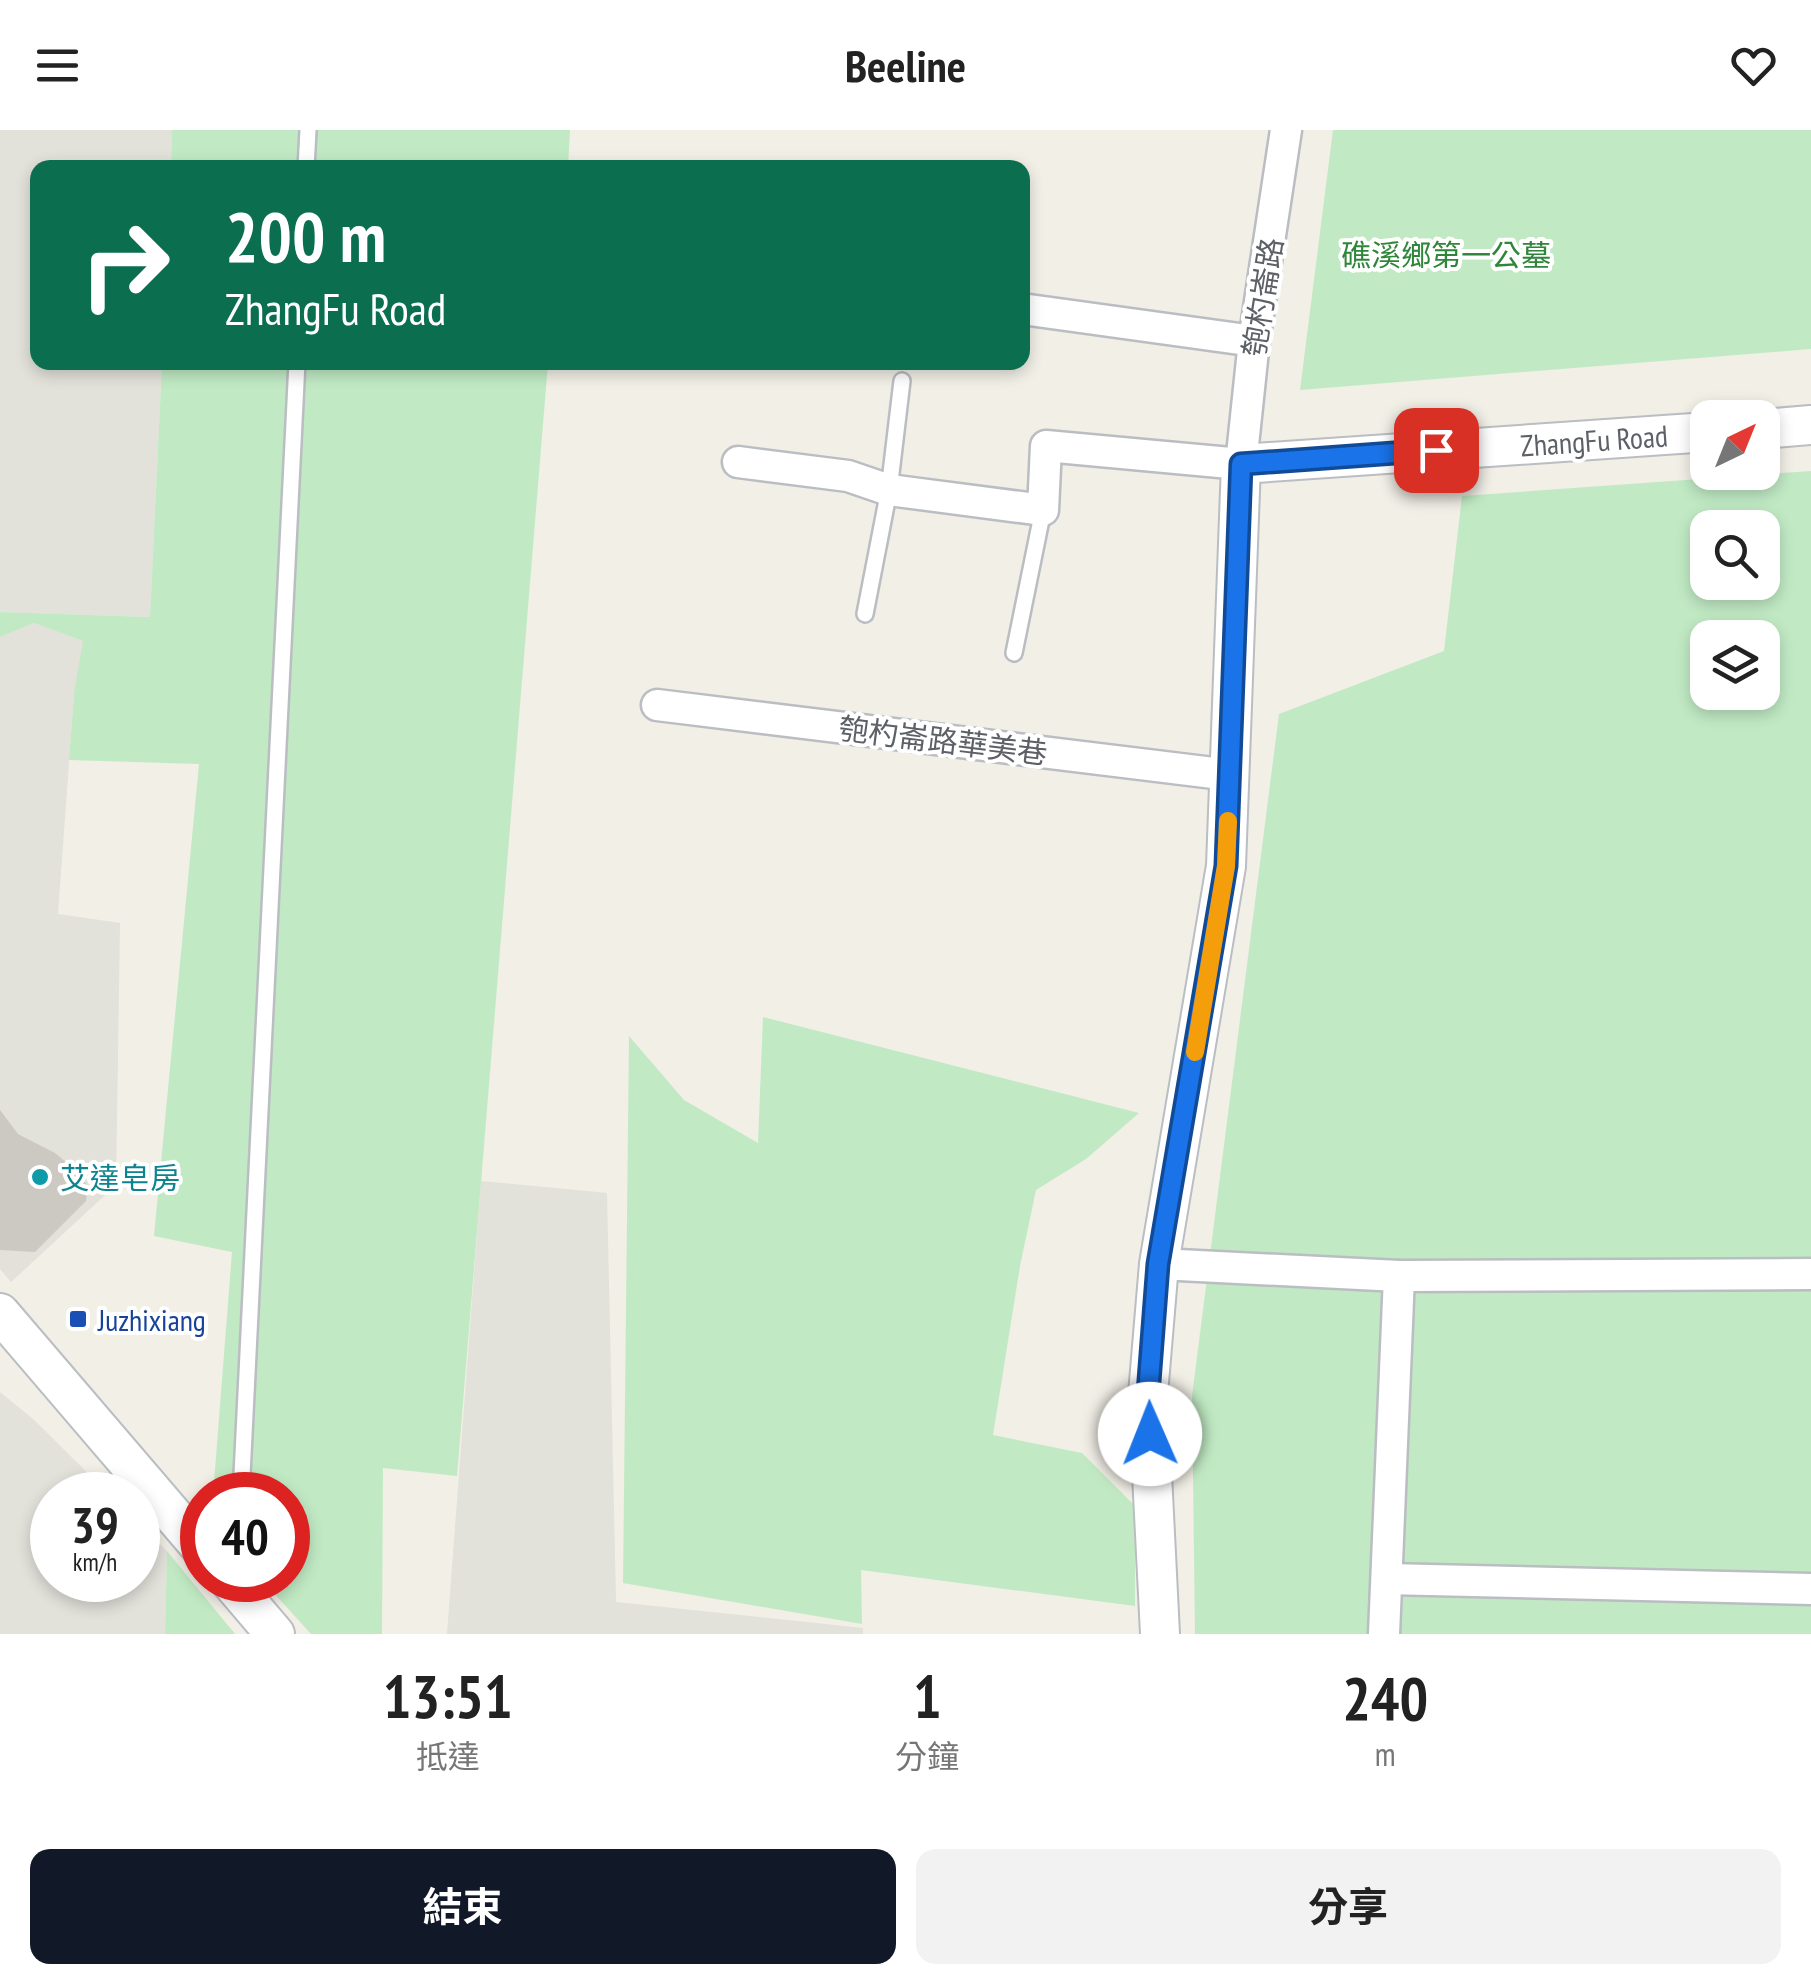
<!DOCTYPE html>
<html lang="zh-TW">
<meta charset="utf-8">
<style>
body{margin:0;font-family:"PT Sans Narrow","Noto Sans TC",sans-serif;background:#f2f2f2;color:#222;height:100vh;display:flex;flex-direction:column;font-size:38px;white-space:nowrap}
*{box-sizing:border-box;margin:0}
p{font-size:32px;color:#767676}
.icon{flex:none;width:55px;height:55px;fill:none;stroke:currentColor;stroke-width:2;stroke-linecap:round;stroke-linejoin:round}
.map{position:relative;height:1504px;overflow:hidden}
.details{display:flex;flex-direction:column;background:#fff;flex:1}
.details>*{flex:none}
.hud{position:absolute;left:30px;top:30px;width:1000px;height:210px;border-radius:20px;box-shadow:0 5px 15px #0003;background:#0b6e4f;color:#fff;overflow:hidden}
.needle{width:65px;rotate:43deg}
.fabs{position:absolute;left:1690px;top:270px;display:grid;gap:20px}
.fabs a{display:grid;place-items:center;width:90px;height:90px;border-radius:20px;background:#fff;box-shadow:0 5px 15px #0003;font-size:50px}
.speed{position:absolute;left:30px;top:1342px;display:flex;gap:20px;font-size:50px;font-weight:700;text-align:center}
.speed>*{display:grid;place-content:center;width:130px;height:130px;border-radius:50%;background:#fff;box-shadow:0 5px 15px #0003;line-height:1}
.speed small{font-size:25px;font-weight:400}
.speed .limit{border:15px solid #d22;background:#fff;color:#111}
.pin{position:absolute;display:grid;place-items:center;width:85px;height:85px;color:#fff;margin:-42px;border-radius:20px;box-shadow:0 5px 15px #0006}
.me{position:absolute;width:110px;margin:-55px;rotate:359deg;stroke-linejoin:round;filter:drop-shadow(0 0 8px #0008)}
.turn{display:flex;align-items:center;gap:35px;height:210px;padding:0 30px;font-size:45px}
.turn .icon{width:130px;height:130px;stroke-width:2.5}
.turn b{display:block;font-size:70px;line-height:85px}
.eta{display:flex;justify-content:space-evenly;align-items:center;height:170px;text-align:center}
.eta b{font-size:60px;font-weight:700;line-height:70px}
.cta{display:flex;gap:20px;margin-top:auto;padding:20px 30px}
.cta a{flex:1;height:115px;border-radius:20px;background:#111827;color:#fff;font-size:40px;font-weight:700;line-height:115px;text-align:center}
.cta a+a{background:#f2f2f2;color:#222}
header{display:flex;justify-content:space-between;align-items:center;height:130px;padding:0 30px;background:#fff;font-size:45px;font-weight:700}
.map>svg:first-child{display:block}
</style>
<header><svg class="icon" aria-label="menu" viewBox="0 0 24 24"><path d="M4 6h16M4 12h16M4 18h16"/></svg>Beeline<svg class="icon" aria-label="heart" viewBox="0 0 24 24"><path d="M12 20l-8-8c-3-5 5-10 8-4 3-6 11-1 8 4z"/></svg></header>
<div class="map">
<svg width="1811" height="1504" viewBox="0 0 1811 1504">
<rect width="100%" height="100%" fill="#f1efe6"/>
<!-- industrial -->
<g fill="#e2e1da">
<polygon points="0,0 172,0 171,37 38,38 38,232 162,233 150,487 0,482"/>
<polygon points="34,493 89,513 74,563 58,784 120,793 116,1055 11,1152 0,1139 0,507"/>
<polygon points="481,1051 607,1063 616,1472 863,1498 863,1504 447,1504"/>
<polygon points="0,1262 33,1289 110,1365 52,1365 52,1450 138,1450 138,1392 167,1421 165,1504 0,1504"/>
</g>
<!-- green -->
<g fill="#c1eac4" fill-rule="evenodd">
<polygon points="172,0 570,0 568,37 171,38"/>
<polygon points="1333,0 1811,0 1811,219 1300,260"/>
<polygon points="162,233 548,233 457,1346 383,1338 382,1504 311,1504 262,1450 288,1450 288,1365 213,1365 232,1122 154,1106 199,634 69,630 74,563 83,511 34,493 0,507 0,482 150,487"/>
<path d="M1811 341V1504H1195L1192 1266 1279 584 1444 521 1462 366ZM1708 398H1762V452H1708ZM1708 508H1762V562H1708Z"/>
<polygon points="763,887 1139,983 1086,1029 1036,1060 1020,1136 993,1305 1082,1323 1135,1376 1135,1476 861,1440 862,1494 623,1453 629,906 684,970 758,1013"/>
<polygon points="167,1421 235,1504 165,1504"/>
</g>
<!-- building -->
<polygon fill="#ccc9c3" points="0,980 18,1004 55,1023 73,1038 88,1056 86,1071 35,1122 0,1120"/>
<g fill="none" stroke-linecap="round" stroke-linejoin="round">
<defs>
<g id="service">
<polyline points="306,38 308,0"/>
<polyline points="865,484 889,360 902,251"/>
<polyline points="1014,523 1043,380"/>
<polyline points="241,1365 297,232"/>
</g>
<g id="minor">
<polyline points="1022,179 1254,211"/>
<polyline points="738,332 848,346 889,360 1043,380 1046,316 1241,334 1254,211 1286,0"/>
<polyline points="657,575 1230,645"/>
<polyline points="1159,1134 1399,1146 1811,1144"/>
<polyline points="1387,1449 1811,1459"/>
<polyline points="1384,1504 1399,1146"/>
</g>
<g id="tertiary">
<polyline points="1762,299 1811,295"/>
<polyline points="0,1183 202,1419"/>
<polyline points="229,1450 275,1504"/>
<polyline points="1160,1504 1148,1264 1159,1134 1226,736 1241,334 1708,302"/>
</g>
</defs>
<!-- service casing -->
<use href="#service" stroke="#babdc2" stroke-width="20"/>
<!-- minor casing -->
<use href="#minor" stroke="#babdc2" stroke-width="35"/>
<!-- tertiary casing -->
<use href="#tertiary" stroke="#babdc2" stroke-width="42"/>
<!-- service -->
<use href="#service" stroke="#fff" stroke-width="15"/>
<!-- minor -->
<use href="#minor" stroke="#fff" stroke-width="30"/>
<!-- tertiary -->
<use href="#tertiary" stroke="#fff" stroke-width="38"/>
</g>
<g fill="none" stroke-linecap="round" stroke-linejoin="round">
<defs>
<polyline id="route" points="1150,1304 1148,1264 1158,1134 1226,736 1241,334 1436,320"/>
</defs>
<!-- route casing -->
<use href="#route" stroke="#114b97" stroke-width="25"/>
<!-- route -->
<use href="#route" stroke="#1a73e8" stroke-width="18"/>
<!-- slow -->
<polyline stroke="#f59e0b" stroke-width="18" points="1195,922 1226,736 1228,691"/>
</g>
<!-- markers -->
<circle fill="#0f9aa8" stroke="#fff" stroke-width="4" cx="40" cy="1047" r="10"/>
<rect fill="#1a4fb4" stroke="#fff" stroke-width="4" x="68" y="1179" width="20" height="20" rx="5"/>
<g text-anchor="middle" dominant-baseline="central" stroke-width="8" stroke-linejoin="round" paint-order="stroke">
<!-- park labels -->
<g font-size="30" fill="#2f8539" stroke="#fff">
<text x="1446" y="124">礁溪鄉第一公墓</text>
</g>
<!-- street labels -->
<g font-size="30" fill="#5d6167" stroke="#fff">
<text transform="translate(1262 167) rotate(-81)">匏杓崙路</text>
<text transform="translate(1594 310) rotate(-4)">ZhangFu Road</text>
<text transform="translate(943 610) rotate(7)">匏杓崙路華美巷</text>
</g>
<!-- culture labels -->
<g font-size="30" fill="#0d838f" stroke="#fff" text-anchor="start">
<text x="60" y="1047">艾達皂房</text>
</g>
<!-- transit labels -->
<g font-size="30" fill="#164399" stroke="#fff" text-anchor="start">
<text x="98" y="1189">Juzhixiang</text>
</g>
</g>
</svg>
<div class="fabs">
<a><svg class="needle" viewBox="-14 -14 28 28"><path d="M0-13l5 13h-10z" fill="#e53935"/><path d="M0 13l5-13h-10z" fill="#767676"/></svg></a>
<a><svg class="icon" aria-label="search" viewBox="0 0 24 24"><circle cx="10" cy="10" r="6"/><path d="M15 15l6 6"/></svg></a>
<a><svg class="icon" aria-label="layers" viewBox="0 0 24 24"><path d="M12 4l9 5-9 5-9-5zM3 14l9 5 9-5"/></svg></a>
</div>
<div class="speed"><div>39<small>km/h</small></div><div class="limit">40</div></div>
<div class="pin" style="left:1436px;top:320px;background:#d93025"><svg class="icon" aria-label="arrive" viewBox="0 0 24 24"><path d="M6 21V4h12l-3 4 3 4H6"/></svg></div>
<svg class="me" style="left:1150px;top:1304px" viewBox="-20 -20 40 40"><circle r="19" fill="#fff"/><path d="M0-13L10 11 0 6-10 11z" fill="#1a73e8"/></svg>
<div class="hud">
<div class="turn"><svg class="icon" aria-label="right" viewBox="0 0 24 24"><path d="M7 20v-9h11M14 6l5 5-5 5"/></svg><div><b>200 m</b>ZhangFu Road</div></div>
</div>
</div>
<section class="details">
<div class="eta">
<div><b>13:51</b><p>抵達</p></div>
<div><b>1</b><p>分鐘</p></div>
<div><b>240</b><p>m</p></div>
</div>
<div class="cta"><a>結束</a><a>分享</a></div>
</section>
